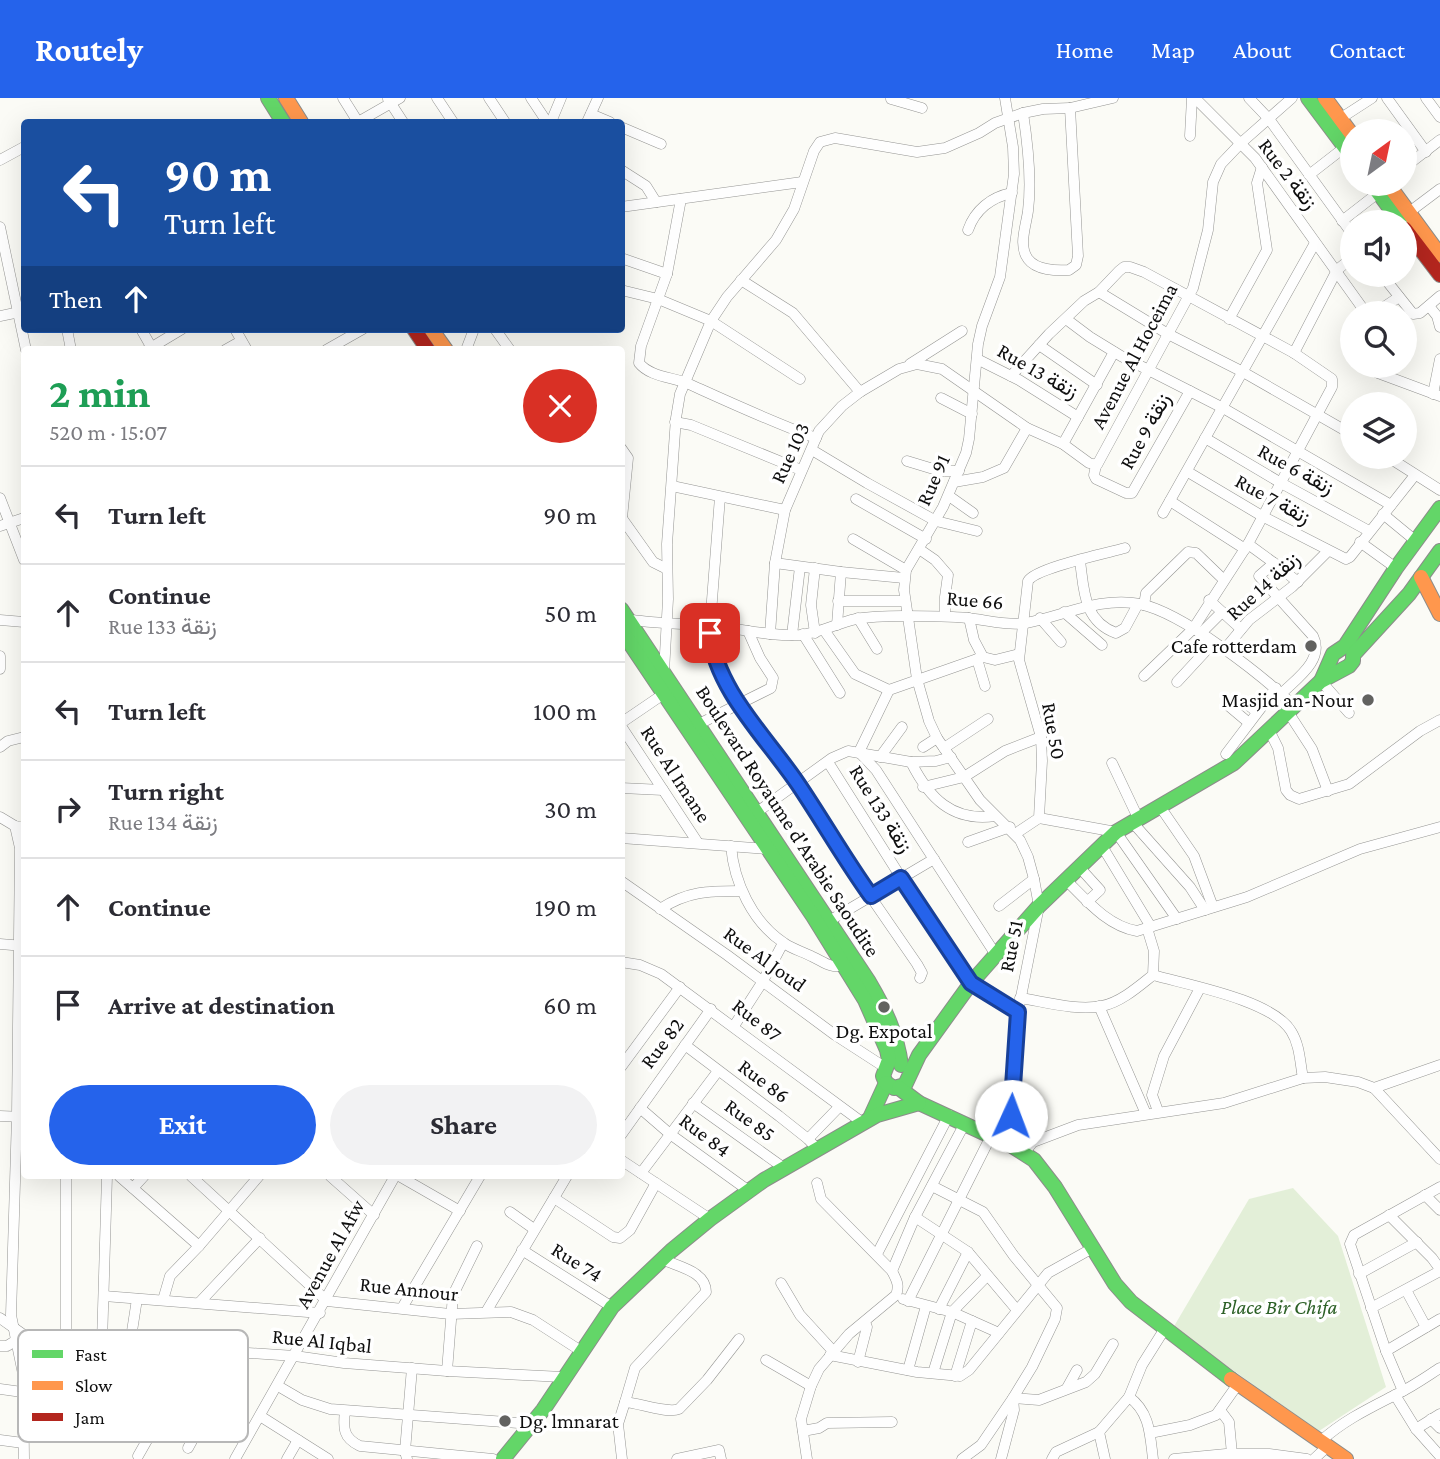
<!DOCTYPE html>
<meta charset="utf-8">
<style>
body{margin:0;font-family:"Crimson Pro",Vazirmatn,serif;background:#f2f2f3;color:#2b2b33;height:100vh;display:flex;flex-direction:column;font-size:26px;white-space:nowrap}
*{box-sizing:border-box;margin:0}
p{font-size:23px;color:#7c7c81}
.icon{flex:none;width:38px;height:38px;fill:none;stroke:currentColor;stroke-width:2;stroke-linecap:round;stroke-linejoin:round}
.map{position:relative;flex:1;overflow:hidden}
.panel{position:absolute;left:21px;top:248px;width:604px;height:833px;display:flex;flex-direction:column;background:#fff;border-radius:7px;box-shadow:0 7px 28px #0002}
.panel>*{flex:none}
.hud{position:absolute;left:21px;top:21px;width:604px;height:214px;border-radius:7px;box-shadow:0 7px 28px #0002;background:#1a4fa0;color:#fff;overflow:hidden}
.needle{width:46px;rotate:33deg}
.buttons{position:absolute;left:1340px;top:21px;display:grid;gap:14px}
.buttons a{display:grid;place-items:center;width:77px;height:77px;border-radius:50%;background:#fff;box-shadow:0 7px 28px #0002;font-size:35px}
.pin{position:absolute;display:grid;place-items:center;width:60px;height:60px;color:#fff;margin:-30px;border-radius:14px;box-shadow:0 4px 10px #0006}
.me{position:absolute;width:77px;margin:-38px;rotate:2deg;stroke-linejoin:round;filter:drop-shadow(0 0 5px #0008)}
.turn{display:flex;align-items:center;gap:24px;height:147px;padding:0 28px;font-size:32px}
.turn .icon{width:91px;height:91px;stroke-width:2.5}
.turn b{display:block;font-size:49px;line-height:60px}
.then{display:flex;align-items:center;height:66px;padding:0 28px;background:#0003;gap:14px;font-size:26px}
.round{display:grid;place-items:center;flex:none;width:74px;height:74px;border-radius:37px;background:#f2f2f3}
.head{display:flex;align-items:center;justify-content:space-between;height:119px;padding:0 28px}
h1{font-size:42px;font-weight:700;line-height:52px;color:#1e9e55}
.action{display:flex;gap:14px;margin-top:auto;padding:14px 28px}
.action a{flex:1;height:80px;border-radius:42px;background:#2563eb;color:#fff;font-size:28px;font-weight:700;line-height:80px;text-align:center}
.action a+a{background:#f2f2f3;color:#2b2b33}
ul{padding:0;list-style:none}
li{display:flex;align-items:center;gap:21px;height:98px;padding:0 28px;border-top:2px solid #e1e1e2}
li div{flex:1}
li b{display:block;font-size:26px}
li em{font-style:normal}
header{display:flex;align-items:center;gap:42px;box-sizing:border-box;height:98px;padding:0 35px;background:#2563eb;color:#fff}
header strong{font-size:33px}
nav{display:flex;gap:38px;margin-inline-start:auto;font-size:24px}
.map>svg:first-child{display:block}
</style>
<header>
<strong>Routely</strong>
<nav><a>Home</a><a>Map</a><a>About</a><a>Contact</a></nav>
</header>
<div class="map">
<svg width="1440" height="1361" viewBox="0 0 1440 1361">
<rect width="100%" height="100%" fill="#fbfbf6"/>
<!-- green -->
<polygon fill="#e3efd8" points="1293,1090 1338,1138 1386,1289 1319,1333 1173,1230 1249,1101"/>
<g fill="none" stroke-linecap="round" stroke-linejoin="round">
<defs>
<g id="street">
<polyline points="343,0 358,24"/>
<polyline points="437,0 453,24"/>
<polyline points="489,0 505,24"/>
<polyline points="531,0 547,24"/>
<polyline points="1005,0 1013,49 1014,76 1000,179 982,228 978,246 969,341 966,355 943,409 906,472 904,492 917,581 929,623 937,640 980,702 1020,742 1028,759 1034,781 1039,808 1018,914 1013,975 1012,1048"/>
<polyline points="1195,0 1255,60 1366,215"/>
<polyline points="1249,0 1269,21 1353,137"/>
<polyline points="1387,0 1426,54"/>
<polyline points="1426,0 1440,19"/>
<polyline points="388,1 403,24"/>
<polyline points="891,1 922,10"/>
<path d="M1023 15C1028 47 1032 81 1028 113 1026 128 1018 148 1028 161 1036 172 1056 173 1069 172L1076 167 1078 158 1070 10"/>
<polyline points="591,16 610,24"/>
<polyline points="1338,22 1372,0"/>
<polyline points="358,24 400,0"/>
<polyline points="551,24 561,0"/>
<polyline points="587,24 598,0"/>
<polyline points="621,29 661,46"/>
<polyline points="1190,38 1192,0"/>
<polyline points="0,62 24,49"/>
<polyline points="1405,69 1440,42"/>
<polyline points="621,72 646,88 656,104"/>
<polyline points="1309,77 1345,49"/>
<path d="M681 101 667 176 641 248 639 265C650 279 673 279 689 286 731 305 772 324 816 340"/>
<polyline points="621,109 802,84"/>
<polyline points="1404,118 1440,91"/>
<polyline points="1342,123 1378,95"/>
<polyline points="0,129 26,252"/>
<path d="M968 132C975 112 991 99 1012 95"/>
<polyline points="621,160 667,176"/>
<polyline points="1382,177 1413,216 1420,215 1440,198"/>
<polyline points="741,182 793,215 860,294"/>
<polyline points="621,192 658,201 711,223 800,281"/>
<polyline points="1099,194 1168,236 1243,274 1353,337"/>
<polyline points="1429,208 1437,218 1440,229"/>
<polyline points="1375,215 1399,199"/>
<polyline points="0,218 24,213"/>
<polyline points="1066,221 1090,239 1121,258 1223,310 1391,407"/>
<polyline points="1229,221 1267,152 1257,85 1262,69"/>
<polyline points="67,231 71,252"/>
<polyline points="141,231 153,252"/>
<polyline points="235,231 247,252"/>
<polyline points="495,231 510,252"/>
<polyline points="1039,247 1097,287"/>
<polyline points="147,252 182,231"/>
<polyline points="225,252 241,243"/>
<polyline points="326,252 363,231"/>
<polyline points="466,252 474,231"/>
<polyline points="1294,255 1337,172 1353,159"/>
<polyline points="977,261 1019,282 1078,319"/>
<polyline points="910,266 962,233"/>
<polyline points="1365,268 1378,275 1440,298"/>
<polyline points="1011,278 1049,236 1084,203 1099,194 1119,173 1124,169 1130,169 1144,174 1294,255 1332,281 1332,289 1248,446 1193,531 1144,578"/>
<polyline points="1433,296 1440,261"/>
<polyline points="941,300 972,316"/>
<polyline points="675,324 691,327 801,372"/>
<polyline points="1205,340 1281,385 1369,433"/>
<polyline points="1063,346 1114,254"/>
<polyline points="621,350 628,360 622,420"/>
<polyline points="812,352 867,385 936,423 977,433"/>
<polyline points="1388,359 1440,392"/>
<polyline points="907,363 940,373 959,373"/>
<polyline points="1096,367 1094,377 1096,381 1126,395 1132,395 1190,293"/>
<polyline points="1188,374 1262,418 1346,461 1350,459 1415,377"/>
<polyline points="954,384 983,379 1004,370 1027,330"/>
<polyline points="672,388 785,412"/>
<polyline points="949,398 973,415"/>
<polyline points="720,399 710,528 713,557 717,567 741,606 797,684 846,763 917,866 922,875 920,880"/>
<polyline points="0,400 24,462"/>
<polyline points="856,401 926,441"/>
<polyline points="1170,403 1245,451"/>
<polyline points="1163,415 1315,145"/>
<polyline points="1383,416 1417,444"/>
<polyline points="621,419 653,464 667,471"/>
<polyline points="0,428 24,420"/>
<polyline points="853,441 906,472"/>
<polyline points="1360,444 1396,470"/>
<polyline points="1248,446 1274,465"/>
<polyline points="919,451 935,462 948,477 945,499 945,518"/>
<path d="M1080 463C1084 491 1083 523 1116 535L1125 530 1138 506"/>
<polyline points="775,465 841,474 904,480"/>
<polyline points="1209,502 1241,531"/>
<polyline points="838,503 905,503"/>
<polyline points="1144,507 1146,495 1188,454 1196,455 1224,482"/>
<polyline points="1064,514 1102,547"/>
<polyline points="858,520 877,551"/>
<polyline points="969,520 974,542 983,559"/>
<polyline points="1040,520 1061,544"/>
<path d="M626 521C655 526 682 525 711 528 740 530 770 539 800 537 821 535 837 525 856 521 872 518 888 518 904 518 925 518 947 518 968 520 986 522 1008 528 1026 525 1063 518 1101 498 1140 506 1183 515 1262 577 1294 608"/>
<polyline points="0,522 24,524"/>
<polyline points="837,527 841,474"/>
<polyline points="824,532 855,576 889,592 983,559 995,562 1019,556"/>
<polyline points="815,535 811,507 815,470"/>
<polyline points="770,536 775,465 785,412 819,333 842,308 860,294 899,271 917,266 942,271 1027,330 1063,346 1089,365 1097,367 1193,190 1208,132 1213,84 1221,66 1241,45 1292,0"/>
<polyline points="803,536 840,595"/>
<polyline points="1200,536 1222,514"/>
<polyline points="792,537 800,469"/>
<polyline points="1224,552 1249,522 1292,489 1328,453"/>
<polyline points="0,558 0,571"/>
<polyline points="977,561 985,588"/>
<polyline points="664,574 668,501 667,446 676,320 680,296 711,223 727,199 776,142 794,111 814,53 820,44 835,40 917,54 945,50 979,35 995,25 1023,15 1043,11 1070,10 1113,0"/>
<polyline points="1321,583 1349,615"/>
<polyline points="1177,584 1213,545"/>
<path d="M1281 596C1296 581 1325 562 1313 538L1259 478 1274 465 1298 484"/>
<polyline points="1243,603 1257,614"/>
<polyline points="1230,609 1249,625"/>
<polyline points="1288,614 1312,651 1328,693"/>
<polyline points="621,625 668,593"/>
<polyline points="699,626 771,590 773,580 760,560 748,533"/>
<polyline points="621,628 698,745"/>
<polyline points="1269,632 1278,650 1286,692 1290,697 1299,701 1349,686 1420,633 1440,622"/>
<polyline points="0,649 8,643 24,639"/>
<polyline points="923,649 937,640"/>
<polyline points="944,650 988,621"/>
<polyline points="859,654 876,672 996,857"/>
<polyline points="859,654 889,592"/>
<polyline points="1226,656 1276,590"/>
<polyline points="880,659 902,629"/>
<polyline points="828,664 919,808 971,885 1018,914"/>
<path d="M911 664C929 700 952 724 995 718"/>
<polyline points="1112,665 1139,722"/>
<polyline points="923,689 964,679 1005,653 1041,639"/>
<polyline points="621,690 663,692"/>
<polyline points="1161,710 1194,758 1213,809"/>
<polyline points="753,717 832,660 848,653 911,664 936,663 951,659"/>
<polyline points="0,719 15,728 24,730"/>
<polyline points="1039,720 1116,734 1177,821"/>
<polyline points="1133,725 1190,789 1205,812"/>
<polyline points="15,728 20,750 17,1018 11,1217 23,1276 24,1361"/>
<path d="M1015 736 1039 720 1042 663 1041 639 1019 562 1028 483C1035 470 1107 455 1125 450"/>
<polyline points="621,740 768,751 772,748"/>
<polyline points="968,744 1010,729"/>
<path d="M731 748C734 784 752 824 784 845 792 851 804 854 813 859 824 864 831 871 843 867"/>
<polyline points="1102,748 1151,829"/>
<polyline points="1080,770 1100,792 1087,804"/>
<polyline points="621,783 727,857 835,937 886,970"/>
<path d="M1067 783C1087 803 1108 828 1137 833L1247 799 1360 751 1440 729"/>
<polyline points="999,808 1034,781"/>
<path d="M660 811C688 793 708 793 741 793"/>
<polyline points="829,823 934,761"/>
<polyline points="0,846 24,848"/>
<polyline points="621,864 640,867 661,876 863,1025"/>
<path d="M1153 877C1188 887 1272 902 1291 933 1300 947 1300 965 1303 980"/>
<path d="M1020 900C1046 904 1077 913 1102 908 1121 904 1138 889 1153 877L1154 853 1147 830"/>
<polyline points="1099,908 1146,1016"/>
<polyline points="734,928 763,883 783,845"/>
<polyline points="685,947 779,1018 808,1041 818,1052"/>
<polyline points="621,969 680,889"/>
<polyline points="1374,990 1440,1061"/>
<polyline points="693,1005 784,1070"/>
<polyline points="640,1010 670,1036 749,1093"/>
<polyline points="1158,1013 1152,997 1164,958 1200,890"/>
<polyline points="0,1018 24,1019"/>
<polyline points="621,1037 711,911"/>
<polyline points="808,1041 839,1009"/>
<polyline points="1024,1055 1033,1044 1078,1027 1224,1005 1303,980 1325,979 1358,984 1374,990 1440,967"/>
<polyline points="621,1062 710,1121"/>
<polyline points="641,1075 718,973"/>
<polyline points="66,1078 66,1243"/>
<polyline points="119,1078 199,1148 170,1178 163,1202"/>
<polyline points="191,1078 327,1203 450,1216 511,1214 533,1222 581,1253"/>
<polyline points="330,1078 374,1117"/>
<polyline points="399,1078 460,1113"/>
<polyline points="932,1088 983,1114 1014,1158 1057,1210 1055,1221 1032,1269 1013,1300 1014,1312 1001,1361"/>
<polyline points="133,1090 144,1078"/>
<polyline points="1425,1097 1440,1112"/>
<polyline points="554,1100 613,1139 620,1140 630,1132 656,1085"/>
<polyline points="510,1114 534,1131"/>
<polyline points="1389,1117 1432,1160 1440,1171"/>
<polyline points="915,1119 968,1154 1017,1212"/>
<polyline points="199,1148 259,1078"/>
<polyline points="522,1152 612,1209"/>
<polyline points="877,1156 949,1017"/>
<polyline points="892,1173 915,1119 965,1025"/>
<polyline points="1359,1176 1417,1144"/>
<polyline points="781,1185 800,1217 833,1253"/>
<polyline points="1406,1192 1426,1229"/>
<polyline points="104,1198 320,1215"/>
<polyline points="903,1201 952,1214 999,1235"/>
<polyline points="908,1203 991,1038"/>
<polyline points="199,1205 260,1140"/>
<polyline points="402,1210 480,1078"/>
<polyline points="1371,1210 1440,1173"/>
<polyline points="939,1211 968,1154"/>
<polyline points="486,1214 567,1078"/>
<polyline points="0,1220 24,1237 66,1243 295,1258 344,1265 447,1273 563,1279"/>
<polyline points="102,1245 107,1078"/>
<polyline points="130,1246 137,1201"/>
<polyline points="0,1248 7,1248 15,1243"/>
<polyline points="1386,1253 1440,1221"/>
<polyline points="830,1257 917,1274 960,1278 969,1272 1048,1175 1091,1151"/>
<polyline points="766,1262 811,1288"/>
<polyline points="858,1264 867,1229 865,1224"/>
<polyline points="908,1272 926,1208"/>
<polyline points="447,1273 453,1197 477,1148"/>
<polyline points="933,1275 952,1214 987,1178"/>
<polyline points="23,1276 34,1266 51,1241"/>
<polyline points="955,1278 972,1223"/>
<polyline points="278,1288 302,1302 330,1311 532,1326"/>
<polyline points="1067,1290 1077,1272"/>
<polyline points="0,1291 22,1294"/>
<polyline points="1403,1293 1386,1253 1350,1146 1354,1137 1440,1089"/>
<polyline points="1395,1297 1416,1331 1440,1358"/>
<path d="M625 1304 635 1270 706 1194C706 1173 678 1169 662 1161"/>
<polyline points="1220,1312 1229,1324 1232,1356"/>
<path d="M345 1313C343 1330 343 1340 360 1348L493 1361"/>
<polyline points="260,1318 328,1361"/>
<polyline points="1431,1321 1440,1330"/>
<polyline points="1416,1331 1440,1316"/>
<polyline points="803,1333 819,1330 827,1325 892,1324"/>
<polyline points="1099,1334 1105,1361"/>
<polyline points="1150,1335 1190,1327 1216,1317 1238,1286"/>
<polyline points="0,1342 23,1345"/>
<path d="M1321 1343C1344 1322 1370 1310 1397 1296 1412 1289 1426 1279 1440 1270"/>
<polyline points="188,1350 241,1254"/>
<polyline points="138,1358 199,1251"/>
<polyline points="235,1361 395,1078"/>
<polyline points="287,1361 298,1342"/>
<polyline points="407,1361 405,1353 412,1270"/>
<path d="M622 1361 618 1326 625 1304C639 1305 668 1316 679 1311L707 1282 739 1241"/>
<polyline points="677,1361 719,1352 721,1361"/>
<path d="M807 1361 801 1321 811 1288 819 1271 849 1236 896 1197C900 1187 896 1181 892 1173L821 1101 817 1085"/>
<polyline points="962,1361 981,1347 1013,1300 1039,1302 1086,1284 1095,1276 1113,1246"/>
<polyline points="1052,1361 1056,1354 1099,1334 1129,1299"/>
<path d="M1153 1361C1150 1337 1150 1314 1129 1299L1142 1267 1164 1232"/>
<polyline points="1174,1361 1226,1356 1269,1356 1307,1361"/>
<polyline points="1314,1361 1328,1348"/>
</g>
<g id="fast">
<polyline points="268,0 283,24"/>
<polyline points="1308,0 1353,60"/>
<polyline points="1372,86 1400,124"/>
<path d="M621 511 869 884C885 911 897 936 901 967"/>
<polyline points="621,532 813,818 865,902 887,952 889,962 883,978 886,985 870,1020"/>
<polyline points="1322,581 1333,556 1345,548 1396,470 1440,410"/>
<polyline points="886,985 894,990 905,987 919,957 971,885 1039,808 1116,734 1234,665 1321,583 1349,568 1353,563 1353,557 1409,496 1440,453"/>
<polyline points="899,990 919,1005 1012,1048 1034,1062 1055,1089 1115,1186 1131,1204 1231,1281"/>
<polyline points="503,1361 543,1312 612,1209 671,1153 710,1121 764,1082 877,1017 919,1005"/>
</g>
<g id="slow">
<polyline points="286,0 301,24"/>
<polyline points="1325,0 1353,38"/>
<polyline points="1388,86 1440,157"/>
<polyline points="431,231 446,252"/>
<polyline points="1421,479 1440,516"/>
<polyline points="1231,1281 1346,1361"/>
</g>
<g id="jam">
<polyline points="1405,131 1440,177"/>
<polyline points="414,231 428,252"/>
</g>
</defs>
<!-- street casing -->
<use href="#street" stroke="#959593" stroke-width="11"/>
<!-- fast casing -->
<use href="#fast" stroke="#8c8c8a" stroke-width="16"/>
<!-- slow casing -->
<use href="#slow" stroke="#8c8c8a" stroke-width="16"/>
<!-- jam casing -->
<use href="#jam" stroke="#8c8c8a" stroke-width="16"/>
<!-- street -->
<use href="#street" stroke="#fefefe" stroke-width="10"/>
<!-- fast -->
<use href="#fast" stroke="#63d668" stroke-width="14"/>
<!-- slow -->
<use href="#slow" stroke="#ff974d" stroke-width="14"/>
<!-- jam -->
<use href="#jam" stroke="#b3261e" stroke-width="14"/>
</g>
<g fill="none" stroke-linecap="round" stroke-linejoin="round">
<defs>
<path id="route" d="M710 535C716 592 767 640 798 686 823 723 845 762 871 798L901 780 971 885 1018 914 1011 1018"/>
</defs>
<!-- route casing -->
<use href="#route" stroke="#184099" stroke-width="18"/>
<!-- route -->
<use href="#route" stroke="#2563eb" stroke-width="12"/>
</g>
<!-- markers -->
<g fill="#626260" stroke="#fff" stroke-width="2.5">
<circle cx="1311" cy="548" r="7"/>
<circle cx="1368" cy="602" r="7"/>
<circle cx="884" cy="909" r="7"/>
<circle cx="505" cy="1323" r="7"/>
</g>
<g text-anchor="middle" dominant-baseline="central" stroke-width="7" stroke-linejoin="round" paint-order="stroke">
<!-- street labels -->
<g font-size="21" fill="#0f0f0f" stroke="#fff">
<text transform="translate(1288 76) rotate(53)">Rue 2 زنقة</text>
<text transform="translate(1134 258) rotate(-62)">Avenue Al Hoceima</text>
<text transform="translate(1038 273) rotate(30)">Rue 13 زنقة</text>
<text transform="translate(1145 333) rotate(-61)">Rue 9 زنقة</text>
<text transform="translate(790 355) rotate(-65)">Rue 103</text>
<text transform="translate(1296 371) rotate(29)">Rue 6 زنقة</text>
<text transform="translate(933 382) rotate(-66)">Rue 91</text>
<text transform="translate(1273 401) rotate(29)">Rue 7 زنقة</text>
<text transform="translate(1263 488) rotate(-42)">Rue 14 زنقة</text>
<text transform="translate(975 502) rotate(5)">Rue 66</text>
<text transform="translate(1054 633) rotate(80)">Rue 50</text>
<text transform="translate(676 676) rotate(57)">Rue Al Imane</text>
<text transform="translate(881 711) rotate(58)">Rue 133 زنقة</text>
<text transform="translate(788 723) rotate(57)">Boulevard Royaume d'Arabie Saoudite</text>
<text transform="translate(1011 848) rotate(-79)">Rue 51</text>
<text transform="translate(765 861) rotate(36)">Rue Al Joud</text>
<text transform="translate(757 922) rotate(38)">Rue 87</text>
<text transform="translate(662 945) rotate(-53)">Rue 82</text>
<text transform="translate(764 983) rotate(37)">Rue 86</text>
<text transform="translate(750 1022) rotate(36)">Rue 85</text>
<text transform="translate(705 1037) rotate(37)">Rue 84</text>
<text transform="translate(330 1156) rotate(-61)">Avenue Al Afw</text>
<text transform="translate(577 1164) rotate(32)">Rue 74</text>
<text transform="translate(409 1191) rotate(6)">Rue Annour</text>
<text transform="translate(322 1243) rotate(6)">Rue Al Iqbal</text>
</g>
<!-- poi labels -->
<g font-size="21" fill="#0f0f0f" stroke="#fff" text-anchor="end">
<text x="1297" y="548">Cafe rotterdam</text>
<text x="1354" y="602">Masjid an-Nour</text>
<text x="884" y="933" text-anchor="middle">Dg. Expotal</text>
<text x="519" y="1323" text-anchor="start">Dg. lmnarat</text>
</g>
<!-- park labels -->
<g font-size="21" font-style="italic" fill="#2c6026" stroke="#fff">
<text x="1279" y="1209">Place Bir Chifa</text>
</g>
</g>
<!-- legend -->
<rect x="18" y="1232" width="230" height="112" rx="10" fill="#fff" stroke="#b7b7b7" stroke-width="2"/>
<rect x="32" y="1252" width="31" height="8" fill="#63d668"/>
<rect x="32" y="1283" width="31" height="9" fill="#ff974d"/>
<rect x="32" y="1315" width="31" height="8" fill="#b3261e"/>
<g font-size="19" fill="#0f0f0f">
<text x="75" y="1263">Fast</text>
<text x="75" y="1294">Slow</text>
<text x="75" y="1326">Jam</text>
</g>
</svg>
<div class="buttons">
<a><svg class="needle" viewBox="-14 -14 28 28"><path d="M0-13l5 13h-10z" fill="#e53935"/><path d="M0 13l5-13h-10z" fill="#7c7c81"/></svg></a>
<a><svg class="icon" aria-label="sound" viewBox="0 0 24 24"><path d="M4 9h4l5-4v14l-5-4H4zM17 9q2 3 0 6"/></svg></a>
<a><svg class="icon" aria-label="search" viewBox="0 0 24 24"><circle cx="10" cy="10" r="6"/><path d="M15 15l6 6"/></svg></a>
<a><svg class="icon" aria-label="layers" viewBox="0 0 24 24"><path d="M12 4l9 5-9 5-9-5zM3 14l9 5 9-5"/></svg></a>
</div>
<div class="pin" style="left:710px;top:535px;background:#d93025"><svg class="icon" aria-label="arrive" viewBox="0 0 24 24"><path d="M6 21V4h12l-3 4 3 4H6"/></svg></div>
<svg class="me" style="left:1011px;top:1018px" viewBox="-20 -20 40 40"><circle r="19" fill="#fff"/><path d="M0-13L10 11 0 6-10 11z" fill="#2563eb"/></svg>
<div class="hud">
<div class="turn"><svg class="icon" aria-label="left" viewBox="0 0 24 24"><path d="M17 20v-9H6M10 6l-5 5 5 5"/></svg><div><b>90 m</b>Turn left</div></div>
<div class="then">Then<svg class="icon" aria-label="ahead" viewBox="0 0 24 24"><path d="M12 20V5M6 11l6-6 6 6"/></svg></div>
</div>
<section class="panel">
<div class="head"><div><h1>2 min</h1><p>520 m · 15:07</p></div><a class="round" style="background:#d93025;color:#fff"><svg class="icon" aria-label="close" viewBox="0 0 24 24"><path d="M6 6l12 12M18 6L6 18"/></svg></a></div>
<ul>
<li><svg class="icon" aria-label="left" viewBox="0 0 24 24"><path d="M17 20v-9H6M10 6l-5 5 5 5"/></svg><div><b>Turn left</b></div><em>90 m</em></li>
<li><svg class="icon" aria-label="ahead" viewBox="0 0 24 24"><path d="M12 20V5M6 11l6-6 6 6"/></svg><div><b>Continue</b><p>Rue 133 زنقة</p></div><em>50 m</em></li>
<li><svg class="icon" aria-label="left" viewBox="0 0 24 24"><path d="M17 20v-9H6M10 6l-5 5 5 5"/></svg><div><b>Turn left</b></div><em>100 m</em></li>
<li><svg class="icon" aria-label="right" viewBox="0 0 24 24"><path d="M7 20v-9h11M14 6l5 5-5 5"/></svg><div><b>Turn right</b><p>Rue 134 زنقة</p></div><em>30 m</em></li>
<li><svg class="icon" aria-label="ahead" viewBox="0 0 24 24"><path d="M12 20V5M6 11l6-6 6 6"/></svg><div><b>Continue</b></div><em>190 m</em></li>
<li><svg class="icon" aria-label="arrive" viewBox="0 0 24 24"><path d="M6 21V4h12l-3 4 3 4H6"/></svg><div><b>Arrive at destination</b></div><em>60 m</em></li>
</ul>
<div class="action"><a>Exit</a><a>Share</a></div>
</section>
</div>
